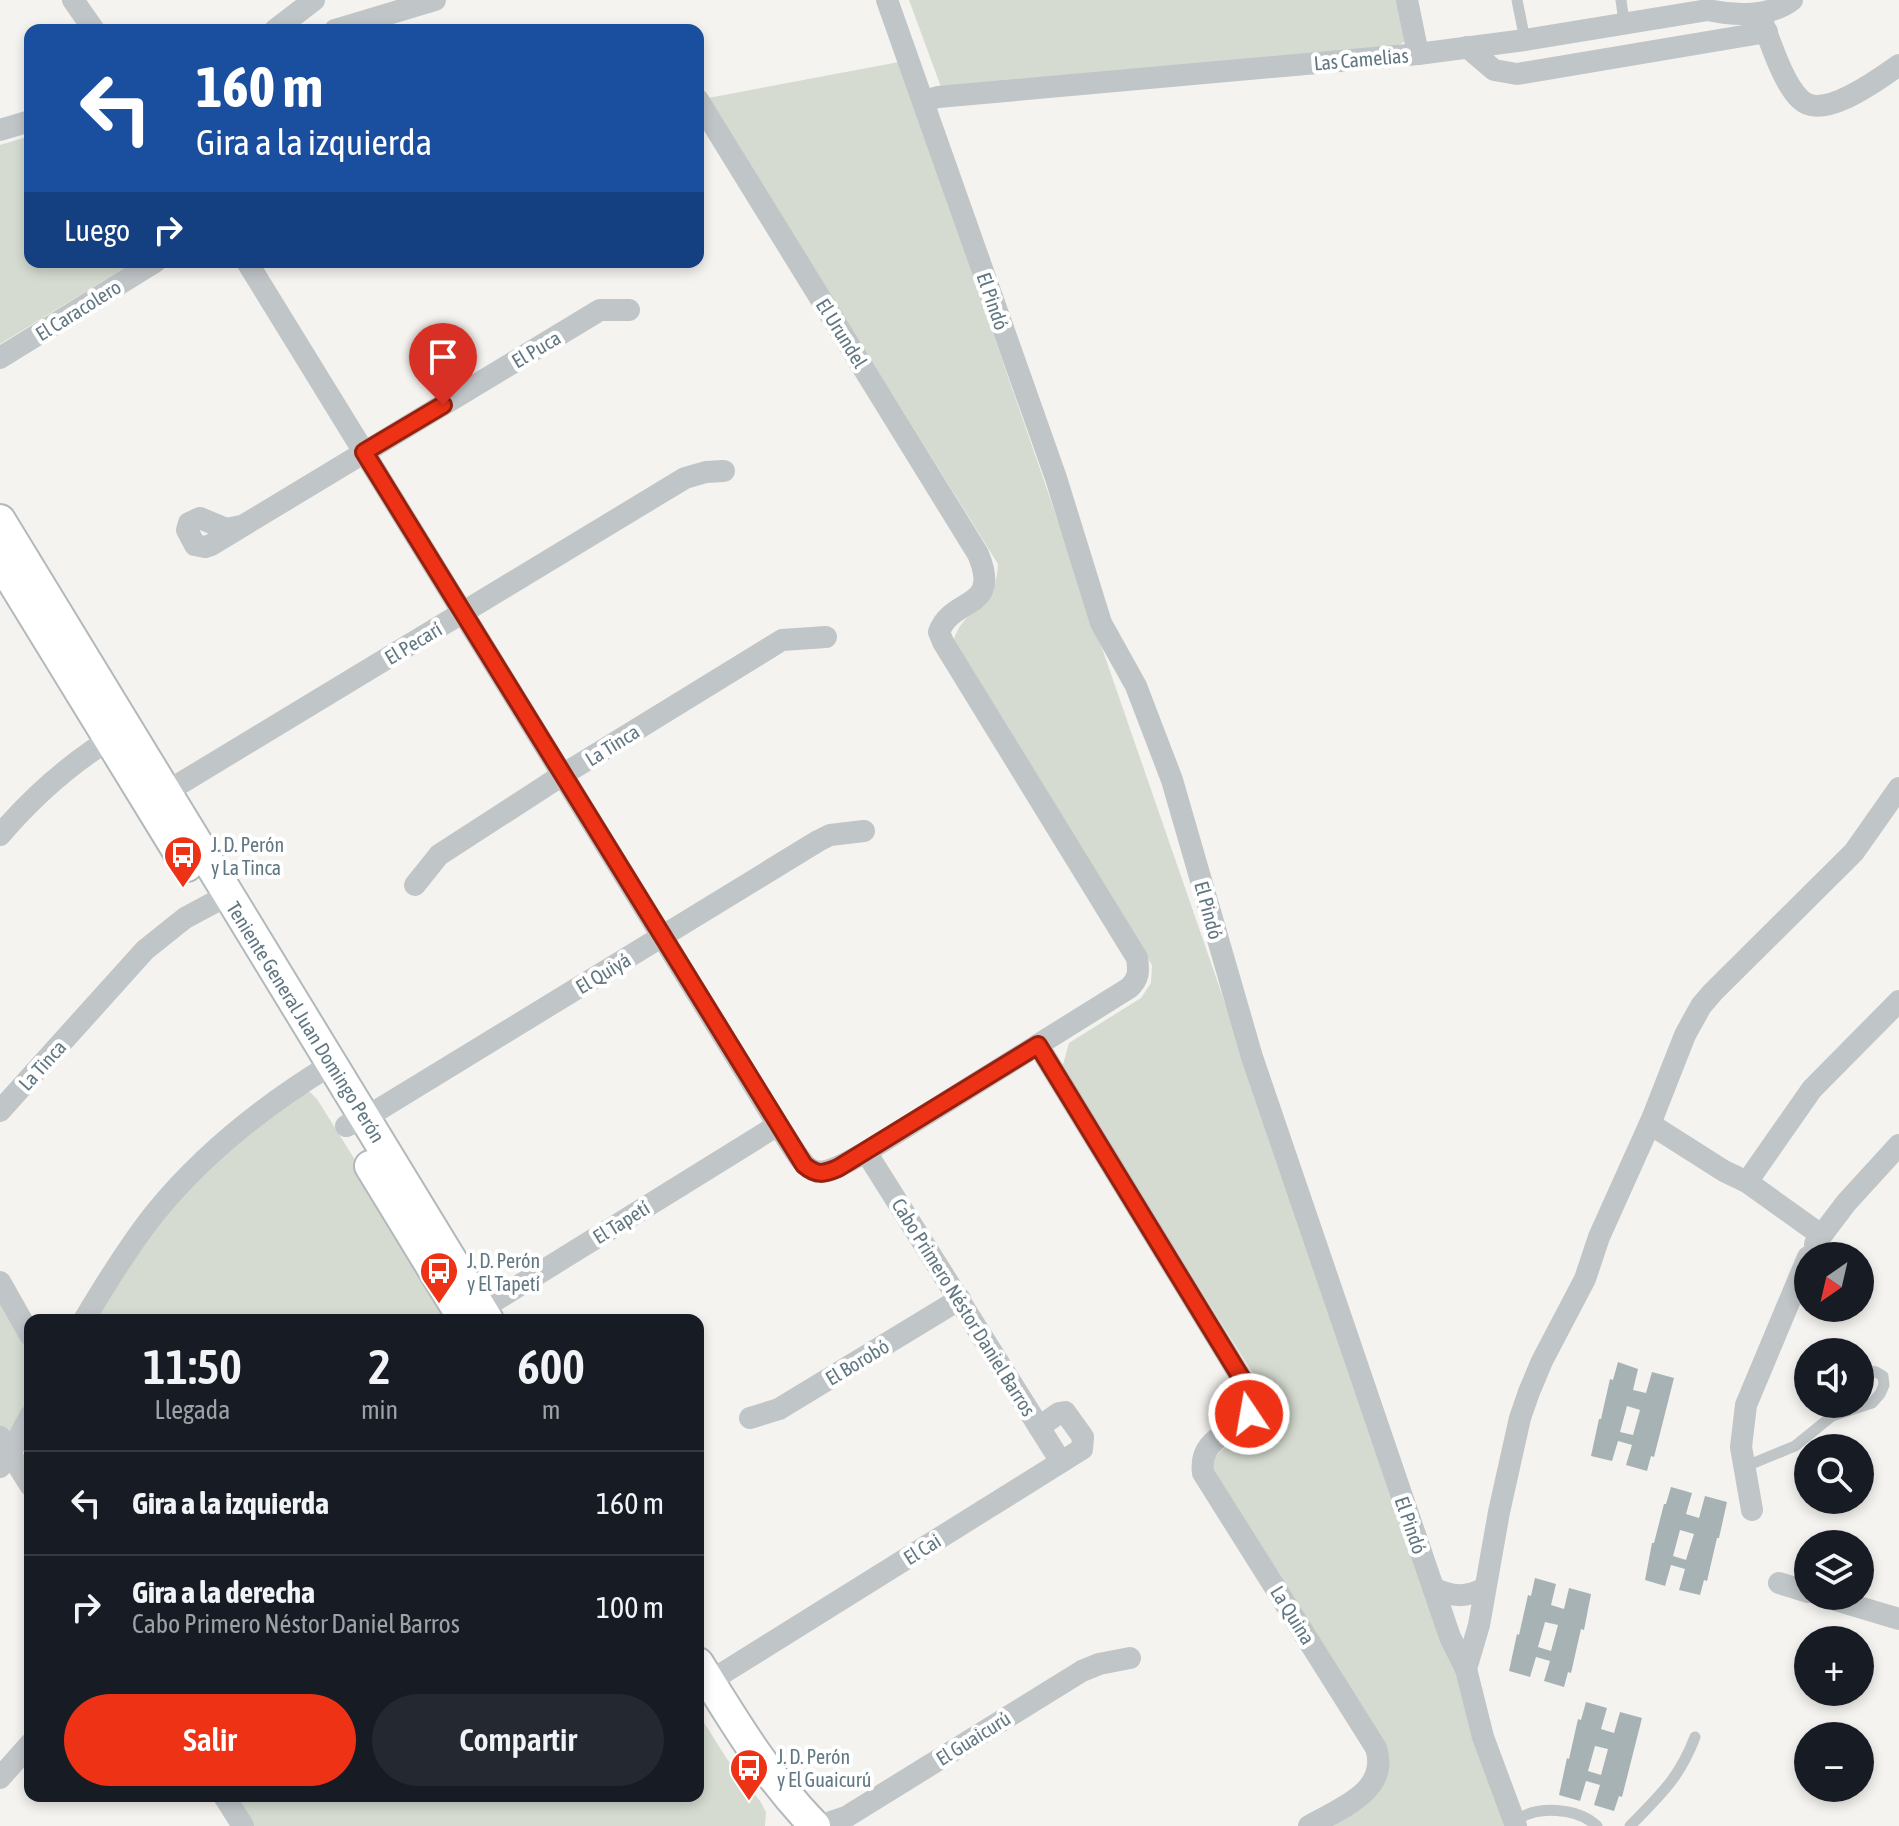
<!DOCTYPE html>
<html lang="es">
<meta charset="utf-8">
<style>
body{margin:0;font-family:"Asap Condensed",sans-serif;background:#242831;color:#f1f3f6;height:100vh;display:flex;flex-direction:column;font-size:30px;white-space:nowrap}
*{box-sizing:border-box;margin:0}
p{font-size:26px;color:#9ea1a6}
.icon{flex:none;width:44px;height:44px;fill:none;stroke:currentColor;stroke-width:2;stroke-linecap:round;stroke-linejoin:round}
.map{position:relative;flex:1;overflow:hidden}
.panel{position:absolute;left:24px;top:1314px;width:680px;height:488px;display:flex;flex-direction:column;background:#171b24;border-radius:16px;box-shadow:0 4px 12px #0003}
.panel>*{flex:none}
.top-card{position:absolute;left:24px;top:24px;width:680px;height:244px;border-radius:16px;box-shadow:0 4px 12px #0003;background:#1a4fa0;color:#fff;overflow:hidden}
.needle{width:52px;rotate:214deg}
.tools{position:absolute;left:1794px;top:1242px;display:grid;gap:16px}
.tools a{display:grid;place-items:center;width:80px;height:80px;border-radius:50%;background:#171b24;box-shadow:0 4px 12px #0003;font-size:40px}
.pin{position:absolute;display:grid;place-items:center;width:68px;height:68px;color:#fff;margin:-82px -34px;border-radius:50% 50% 50% 0;rotate:-45deg;box-shadow:0 0 8px #0007}
.pin .icon{rotate:45deg}
.me{position:absolute;width:88px;margin:-44px;rotate:348deg;stroke-linejoin:round;filter:drop-shadow(0 0 6px #0008)}
.turn{display:flex;align-items:center;gap:28px;height:168px;padding:0 40px;font-size:36px}
.turn .icon{width:104px;height:104px;stroke-width:2.5}
.turn b{display:block;font-size:56px;line-height:68px}
.then{display:flex;align-items:center;height:76px;padding:0 40px;background:#0003;gap:16px;font-size:30px}
.eta{display:flex;justify-content:space-evenly;align-items:center;height:136px;text-align:center}
.eta b{font-size:48px;font-weight:600;line-height:56px}
.action{display:flex;gap:16px;margin-top:auto;padding:16px 40px}
.action a{flex:1;height:92px;border-radius:48px;background:#ed3216;color:#fff;font-size:32px;font-weight:600;line-height:92px;text-align:center}
.action a+a{background:#242831;color:#f1f3f6}
ul{padding:0;list-style:none}
li{display:flex;align-items:center;gap:24px;height:104px;padding:0 40px;border-top:2px solid #363941}
li div{flex:1}
li b{display:block;font-size:30px}
li em{font-style:normal}
.map>svg:first-child{display:block}
</style>
<div class="map">
<svg width="1899" height="1826" viewBox="0 0 1899 1826">
<rect width="100%" height="100%" fill="#f4f3ef"/>
<!-- green -->
<g fill="#d5dbd0">
<polygon points="909,0 1398,0 1406,41 1396,46 941,87"/>
<path d="M899 62 1510 1826H1325L1382 1782 1211 1467C1218 1441 1254 1438 1264 1413 1266 1407 1265 1399 1265 1393L1062 1068 1069 1043 1141 998 1151 983 1152 965 954 639C968 601 995 616 998 564L708 98Z"/>
<polygon points="30,136 30,262 134,262 0,344 0,145"/>
<path d="M310 1092 317 1099 455 1320H91C101 1302 111 1283 122 1267 148 1231 271 1094 310 1092Z"/>
<polygon points="0,1282 30,1335 30,1416 10,1454 0,1437"/>
<polygon points="698,1713 727,1759 760,1801 766,1812 765,1826 248,1826 229,1796 698,1796"/>
</g>
<!-- building -->
<g fill="#a7b2b5" fill-rule="evenodd">
<path d="M1618 1362 1638 1369 1633 1390 1646 1393 1652 1372 1674 1378 1654 1457 1651 1456 1647 1471 1626 1465 1632 1445 1618 1441 1612 1461 1591 1456 1599 1419H1601L1610 1379 1613 1380ZM1627 1406 1640 1410 1633 1435 1620 1432Z"/>
<path d="M1671 1487 1692 1493 1686 1514 1699 1518 1705 1496 1727 1502 1719 1538H1717L1707 1581 1704 1580 1700 1595 1679 1590 1685 1569 1671 1565 1665 1586 1645 1580 1652 1543H1654L1664 1504H1666ZM1680 1530 1694 1534 1686 1560 1673 1556Z"/>
<path d="M1535 1578 1556 1584 1551 1605 1564 1609 1569 1588 1591 1594 1584 1630 1581 1629 1571 1673 1568 1672 1564 1687 1544 1681 1550 1661 1536 1657 1530 1677 1509 1671 1517 1634 1519 1635 1528 1595 1531 1596ZM1545 1622 1558 1625 1551 1651 1538 1647Z"/>
<path d="M1586 1702 1607 1708 1601 1729 1614 1733 1620 1712 1642 1718 1622 1797 1619 1796 1614 1811 1594 1805 1600 1785 1586 1781 1580 1801 1559 1795 1567 1758 1569 1759 1578 1719 1581 1720ZM1595 1746 1608 1749 1601 1775 1588 1771Z"/>
</g>
<g fill="none" stroke-linecap="round" stroke-linejoin="round">
<defs>
<g id="secondary">
<polyline points="0,520 488,1320"/>
<polyline points="0,561 187,866"/>
<polyline points="370,1166 464,1320"/>
<path d="M698 1663C734 1721 767 1777 815 1826"/>
</g>
</defs>
<!-- secondary casing -->
<use href="#secondary" stroke="#b2b9bc" stroke-width="34"/>
<!-- service -->
<g stroke="#c0c5c7" stroke-width="11">
<polyline points="1517,0 1525,40"/>
<polyline points="1621,0 1624,22"/>
<polyline points="1744,1467 1795,1446 1832,1416 1872,1403 1880,1394 1884,1385 1883,1376 1876,1372 1865,1370 1860,1374"/>
<path d="M1514 1822C1536 1804 1578 1808 1597 1826"/>
<path d="M1630 1826C1660 1795 1679 1779 1695 1737"/>
</g>
<!-- minor -->
<g stroke="#c0c5c7" stroke-width="22">
<polyline points="73,0 94,30"/>
<polyline points="887,0 1056,478 1101,623 1136,686 1172,780 1252,1057 1450,1637 1466,1669 1483,1737 1516,1826"/>
<polyline points="1407,0 1418,54"/>
<path d="M1762 21C1771 43 1783 83 1800 99 1822 122 1879 79 1899 65"/>
<polyline points="275,30 314,0"/>
<polyline points="335,30 435,0"/>
<polyline points="1467,47 1494,70 1517,74 1767,32"/>
<path d="M925 101 938 97 1418 54 1525 40 1708 10C1735 16 1770 17 1792 0"/>
<polyline points="0,130 30,121"/>
<path d="M247 262 778 1125C812 1178 809 1184 866 1152L1129 988C1139 979 1139 971 1137 958L943 642 939 632C952 596 1002 611 978 554L698 100"/>
<polyline points="0,358 155,262"/>
<polyline points="241,526 226,529 200,518 189,523 187,530 195,545 205,547 211,545 600,310 629,310"/>
<polyline points="153,800 685,478 706,472 724,471"/>
<path d="M0 835C36 793 75 759 123 731"/>
<polyline points="415,885 439,855 564,774 782,640 826,637"/>
<path d="M1038 1045 1253 1397C1253 1433 1197 1429 1203 1473L1376 1748C1390 1791 1339 1809 1309 1826"/>
<polyline points="0,1111 145,950 185,918 228,895"/>
<polyline points="1650,1124 1724,1171 1747,1182 1821,1235"/>
<polyline points="346,1126 365,1118 818,841 830,835 864,831"/>
<polyline points="866,1152 1061,1462"/>
<polyline points="1747,1182 1812,1089 1899,1001"/>
<polyline points="1815,1244 1846,1203 1899,1145"/>
<polyline points="0,1282 30,1335"/>
<polyline points="470,1316 778,1125"/>
<path d="M84 1320C106 1283 128 1247 155 1213 204 1153 266 1104 332 1064"/>
<polyline points="750,1418 779,1409 960,1299"/>
<polyline points="0,1437 30,1485"/>
<polyline points="0,1467 10,1454 30,1416"/>
<polyline points="1752,1510 1741,1447 1746,1405 1808,1257"/>
<polyline points="1779,1583 1808,1592"/>
<path d="M1433 1588C1452 1597 1466 1598 1485 1588"/>
<polyline points="1822,1596 1899,1619"/>
<polyline points="1466,1669 1479,1625 1499,1512 1520,1418 1529,1392 1542,1361 1585,1279 1599,1237 1652,1119 1685,1035 1701,1006 1713,992 1854,852 1899,788"/>
<polyline points="699,1688 1082,1449 1083,1437 1065,1412 1059,1413 1039,1427"/>
<polyline points="0,1778 30,1744"/>
<polyline points="224,1796 243,1826"/>
<polyline points="819,1826 846,1817 1082,1671 1099,1664 1130,1658"/>
</g>
<!-- secondary -->
<use href="#secondary" stroke="#fff" stroke-width="30"/>
</g>
<g fill="none" stroke-linecap="round" stroke-linejoin="round">
<defs>
<path id="route" d="M443 405 364 452 804 1165C817 1176 824 1174 838 1168L1038 1045 1253 1397V1406L1249 1414"/>
</defs>
<!-- route casing -->
<use href="#route" stroke="#9a200e" stroke-width="20"/>
<!-- route -->
<use href="#route" stroke="#ed3216" stroke-width="14"/>
</g>
<!-- icons -->
<defs>
<symbol id="bus-pin" viewBox="-11 -11 22 30"><path d="M0 17L-7.5 6A9.5 9.5 0 1 1 7.5 6Z" fill="#ed3216" stroke="#fff"/><path d="M-5-6H5V4H4V6H2V4H-2V6H-4V4H-5ZM-3.5-4V0h7V-4ZM-3.5 1.2v1.5H-2V1.2ZM2 1.2v1.5H3.5V1.2Z" fill="#fff"/></symbol>
</defs>
<g fill-rule="evenodd">
<use href="#bus-pin" x="161" y="833" width="44" height="60"/>
<use href="#bus-pin" x="417" y="1249" width="44" height="60"/>
<use href="#bus-pin" x="727" y="1746" width="44" height="60"/>
</g>
<g text-anchor="middle" dominant-baseline="central" stroke-width="8" stroke-linejoin="round" paint-order="stroke">
<!-- street labels -->
<g font-size="20" fill="#617782" stroke="#fff">
<text transform="translate(1361 59) rotate(-5)">Las Camelias</text>
<text transform="translate(993 301) rotate(71)">El Pindó</text>
<text transform="translate(78 310) rotate(-32)">El Caracolero</text>
<text transform="translate(842 333) rotate(58)">El Urundel</text>
<text transform="translate(536 349) rotate(-31)">El Puca</text>
<text transform="translate(413 643) rotate(-31)">El Pecarí</text>
<text transform="translate(612 745) rotate(-32)">La Tinca</text>
<text transform="translate(1209 910) rotate(75)">El Pindó</text>
<text transform="translate(603 973) rotate(-31)">El Quiyá</text>
<text transform="translate(306 1022) rotate(58)">Teniente General Juan Domingo Perón</text>
<text transform="translate(42 1065) rotate(-48)">La Tinca</text>
<text transform="translate(621 1222) rotate(-32)">El Tapetí</text>
<text transform="translate(964 1307) rotate(58)">Cabo Primero Néstor Daniel Barros</text>
<text transform="translate(857 1362) rotate(-31)">El Borobó</text>
<text transform="translate(1411 1525) rotate(71)">El Pindó</text>
<text transform="translate(922 1549) rotate(-32)">El Cai</text>
<text transform="translate(1293 1615) rotate(58)">La Quina</text>
<text transform="translate(973 1738) rotate(-32)">El Guaicurú</text>
</g>
<!-- poi labels -->
<g font-size="20" fill="#617782" stroke="#fff" text-anchor="start">
<text x="211" y="844">J. D. Perón<tspan x="211" dy="23">y La Tinca</tspan></text>
<text x="467" y="1260">J. D. Perón<tspan x="467" dy="23">y El Tapetí</tspan></text>
<text x="777" y="1756">J. D. Perón<tspan x="777" dy="23">y El Guaicurú</tspan></text>
</g>
</g>
</svg>
<div class="tools">
<a><svg class="needle" viewBox="-14 -14 28 28"><path d="M0-13l5 13h-10z" fill="#e53935"/><path d="M0 13l5-13h-10z" fill="#9ea1a6"/></svg></a>
<a><svg class="icon" aria-label="sound" viewBox="0 0 24 24"><path d="M4 9h4l5-4v14l-5-4H4zM17 9q2 3 0 6"/></svg></a>
<a><svg class="icon" aria-label="search" viewBox="0 0 24 24"><circle cx="10" cy="10" r="6"/><path d="M15 15l6 6"/></svg></a>
<a><svg class="icon" aria-label="layers" viewBox="0 0 24 24"><path d="M12 4l9 5-9 5-9-5zM3 14l9 5 9-5"/></svg></a>
<a>+</a>
<a>−</a>
</div>
<div class="pin" style="left:443px;top:405px;background:#d93025"><svg class="icon" aria-label="arrive" viewBox="0 0 24 24"><path d="M6 21V4h12l-3 4 3 4H6"/></svg></div>
<svg class="me" style="left:1249px;top:1414px" viewBox="-20 -20 40 40"><circle r="17" fill="#ed3216" stroke="#fff" stroke-width="3"/><path d="M0-11L8 9 0 5-8 9z" fill="#fff"/></svg>
<div class="top-card">
<div class="turn"><svg class="icon" aria-label="left" viewBox="0 0 24 24"><path d="M17 20v-9H6M10 6l-5 5 5 5"/></svg><div><b>160 m</b>Gira a la izquierda</div></div>
<div class="then">Luego<svg class="icon" aria-label="right" viewBox="0 0 24 24"><path d="M7 20v-9h11M14 6l5 5-5 5"/></svg></div>
</div>
<section class="panel">
<div class="eta">
<div><b>11:50</b><p>Llegada</p></div>
<div><b>2</b><p>min</p></div>
<div><b>600</b><p>m</p></div>
</div>
<ul>
<li><svg class="icon" aria-label="left" viewBox="0 0 24 24"><path d="M17 20v-9H6M10 6l-5 5 5 5"/></svg><div><b>Gira a la izquierda</b></div><em>160 m</em></li>
<li><svg class="icon" aria-label="right" viewBox="0 0 24 24"><path d="M7 20v-9h11M14 6l5 5-5 5"/></svg><div><b>Gira a la derecha</b><p>Cabo Primero Néstor Daniel Barros</p></div><em>100 m</em></li>
</ul>
<div class="action"><a>Salir</a><a>Compartir</a></div>
</section>
</div>
